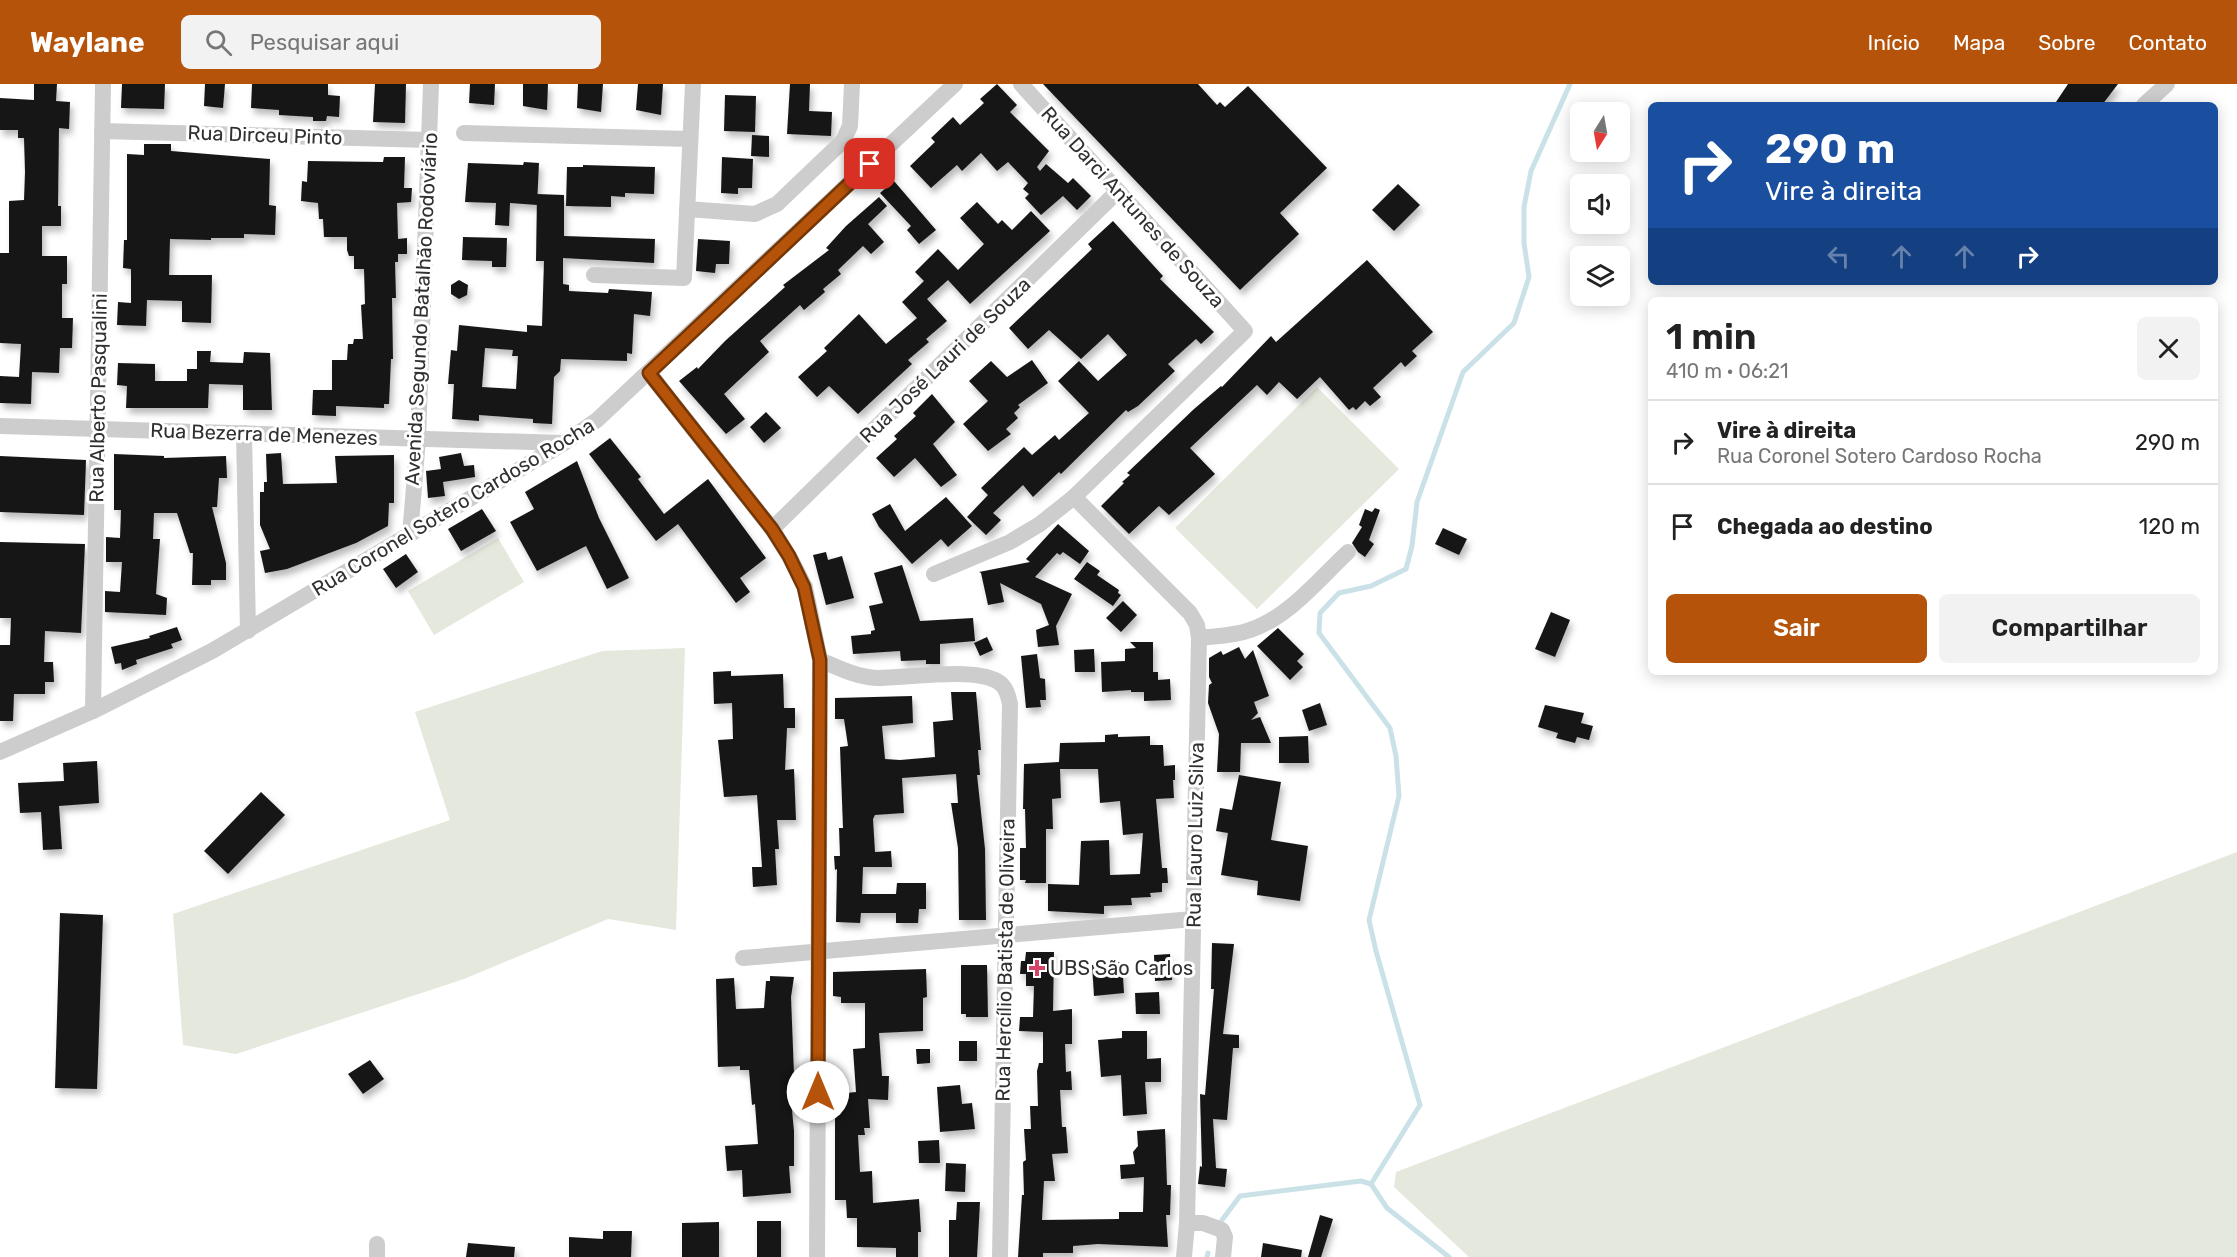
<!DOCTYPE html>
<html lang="pt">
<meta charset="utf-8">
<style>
body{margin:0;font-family:Rubik,sans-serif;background:#f2f2f2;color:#222;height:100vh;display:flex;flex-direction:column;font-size:22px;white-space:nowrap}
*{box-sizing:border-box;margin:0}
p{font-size:20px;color:#767676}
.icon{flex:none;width:33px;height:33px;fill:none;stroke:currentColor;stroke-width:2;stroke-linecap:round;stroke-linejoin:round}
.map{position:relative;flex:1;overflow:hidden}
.side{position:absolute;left:1648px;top:213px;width:570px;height:378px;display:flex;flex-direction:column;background:#fff;border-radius:9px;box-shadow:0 3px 15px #0003}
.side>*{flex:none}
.top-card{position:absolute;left:1648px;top:18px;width:570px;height:183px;border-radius:9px;box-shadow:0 3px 15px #0003;background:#1a4fa0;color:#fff;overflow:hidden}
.needle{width:39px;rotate:191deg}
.tools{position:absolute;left:1570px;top:18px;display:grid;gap:12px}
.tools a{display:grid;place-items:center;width:60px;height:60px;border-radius:9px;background:#fff;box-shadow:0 3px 15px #0003;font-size:30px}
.pin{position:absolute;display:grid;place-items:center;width:51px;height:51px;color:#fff;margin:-26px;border-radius:12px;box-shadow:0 3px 9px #0006}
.me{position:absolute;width:66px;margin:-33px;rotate:0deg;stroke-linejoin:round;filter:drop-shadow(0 0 4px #0008)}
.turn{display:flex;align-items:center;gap:21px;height:126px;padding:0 18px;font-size:27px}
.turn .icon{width:78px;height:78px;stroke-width:2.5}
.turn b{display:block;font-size:42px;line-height:51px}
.lanes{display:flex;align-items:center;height:57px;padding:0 18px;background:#0003;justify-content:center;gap:30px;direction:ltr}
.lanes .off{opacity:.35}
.round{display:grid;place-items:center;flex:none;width:63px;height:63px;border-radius:9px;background:#f2f2f2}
.summary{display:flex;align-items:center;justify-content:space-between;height:102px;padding:0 18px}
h1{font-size:36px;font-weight:600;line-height:45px}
.primary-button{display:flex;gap:12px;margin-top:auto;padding:12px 18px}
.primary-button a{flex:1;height:69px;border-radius:9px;background:#b45309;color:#fff;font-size:24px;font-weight:600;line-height:69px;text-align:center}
.primary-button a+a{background:#f2f2f2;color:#222}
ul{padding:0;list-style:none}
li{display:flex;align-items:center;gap:18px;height:84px;padding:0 18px;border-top:2px solid #e0e0e0}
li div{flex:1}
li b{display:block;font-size:22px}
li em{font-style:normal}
header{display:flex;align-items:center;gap:36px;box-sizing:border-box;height:84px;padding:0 30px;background:#b45309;color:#fff}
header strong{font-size:28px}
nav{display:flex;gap:33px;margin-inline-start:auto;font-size:21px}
.search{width:420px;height:54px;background:#f2f2f2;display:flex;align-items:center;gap:15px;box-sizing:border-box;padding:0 21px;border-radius:9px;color:#767676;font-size:22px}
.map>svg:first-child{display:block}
</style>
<header>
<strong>Waylane</strong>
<div class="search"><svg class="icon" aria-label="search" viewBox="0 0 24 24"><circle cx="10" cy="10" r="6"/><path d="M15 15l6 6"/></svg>Pesquisar aqui</div>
<nav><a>Início</a><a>Mapa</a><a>Sobre</a><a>Contato</a></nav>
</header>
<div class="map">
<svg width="2237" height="1173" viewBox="0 0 2237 1173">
<defs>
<filter id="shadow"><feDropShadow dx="3" dy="5.5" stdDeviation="3" flood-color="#0004"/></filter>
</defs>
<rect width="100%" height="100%" fill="#fff"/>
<!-- green -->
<g fill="#e5e8dc">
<polygon points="1317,303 1399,385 1257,525 1175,444"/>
<polygon points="498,454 524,498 434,551 408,507"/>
<polygon points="685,564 676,846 608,835 464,895 236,970 183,961 173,830 450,736 415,628 602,567"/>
<polygon points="2237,768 2237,1173 1469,1173 1394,1103 1396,1088"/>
</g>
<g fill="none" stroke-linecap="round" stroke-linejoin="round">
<!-- stream -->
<g stroke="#cae2e7" stroke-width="5">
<polyline points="1222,1136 1240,1112 1361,1097 1371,1100"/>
<polyline points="1207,1173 1208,1169"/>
<polyline points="1449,1173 1387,1124 1371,1100 1420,1021 1376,867 1369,836 1399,712 1396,672 1390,644 1319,549 1320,529 1339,509 1371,502 1406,485 1412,462 1417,418 1463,288 1514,239 1529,193 1524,159 1524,123 1531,87 1570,0"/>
</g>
</g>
<!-- building -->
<g fill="#171717" fill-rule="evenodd" filter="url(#shadow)">
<polygon points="34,0 57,0 56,17 70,18 69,45 59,44 58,122 61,122 61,142 42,142 42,172 67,172 67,200 62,200 62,234 73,234 72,264 60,264 59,289 32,288 31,320 0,319 0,292 19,293 21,260 0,259 0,169 9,169 9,117 24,116 25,88 24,54 18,54 18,46 0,46 0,14 34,16"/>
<polygon points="122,0 165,0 164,25 121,24"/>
<polygon points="205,0 225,0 223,24 204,22"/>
<polygon points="252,0 328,0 328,11 340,12 339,33 327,32 326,37 313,37 313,33 279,31 279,26 251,24"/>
<polygon points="375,0 406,0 405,39 373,38"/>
<polygon points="470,0 495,0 494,21 469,19"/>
<polygon points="523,0 548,0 547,26 523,22"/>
<polygon points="578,0 603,0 601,28 577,24"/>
<polygon points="638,0 663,0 661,31 636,26"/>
<polygon points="790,0 810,0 809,27 832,28 831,52 787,50"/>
<polygon points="997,0 1017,21 1010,28 1049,67 1037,83 1040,87 1046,80 1068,99 1073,94 1091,112 1077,126 1063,112 1041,131 1025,114 1029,110 1023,105 1028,99 1008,78 997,87 981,69 962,87 957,81 931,104 910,82 935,58 931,54 953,33 960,41 984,19 980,15"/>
<polygon points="1043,0 1198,0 1217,21 1220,18 1225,23 1248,2 1327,84 1280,129 1299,150 1240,206"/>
<polygon points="2068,0 2118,0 2102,21 2054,21"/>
<polygon points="725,11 756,12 755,48 724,47"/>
<polygon points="752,51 769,52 769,73 751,72"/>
<polygon points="144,60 171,60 171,67 270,75 269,121 276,122 275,151 244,150 244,154 211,154 211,156 170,155 169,191 212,191 211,239 182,238 182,217 147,216 146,242 117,241 118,218 131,219 131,185 123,184 124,156 127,156 127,70 144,71"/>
<polygon points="384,73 405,73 404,104 412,104 411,118 397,119 398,155 407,154 407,170 398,170 398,178 395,178 396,214 392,214 393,275 391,275 389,320 384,320 384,324 336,322 336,332 312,331 313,306 332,306 332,276 347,276 348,260 353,260 354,255 363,255 361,221 365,220 364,185 354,185 354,172 349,172 347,166 347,153 324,153 323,135 319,135 318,119 301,117 302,97 307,98 308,77 383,78"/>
<polygon points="722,73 753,75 752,104 738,104 738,110 721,109"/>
<polygon points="524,78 539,79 537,121 510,119 509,142 495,141 496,119 465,118 468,79 523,81"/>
<polygon points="583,81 655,83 654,110 625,109 625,113 611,112 611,123 566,122 567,83 583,83"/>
<polygon points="894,97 936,146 919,160 907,146 911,142 880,109"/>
<polygon points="1398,100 1420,121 1394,147 1372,126"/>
<path d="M537 110 564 111V152L655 155 654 179 563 174V200L569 201V207L608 209 609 205 652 208 650 232 634 230 632 270 627 269V277L561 275 560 287 554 293 552 340 533 339V335L479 331V337L452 335 454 300H448L451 266 457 267 459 241 527 248V241L542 242 544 177H536ZM485 264 513 266 512 272H518L516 305 482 303Z"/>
<polygon points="879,113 887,122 868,140 884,158 871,170 863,162 838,186 841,190 823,205 825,208 804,226 800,221 760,257 769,268 724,310 745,335 726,350 679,297 697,283 698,285 725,257 785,203 783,201 829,166 826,164 846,142"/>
<polygon points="977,118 998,140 1002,136 1012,146 1031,127 1050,147 970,220 948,196 927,215 947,237 926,255 929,258 908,276 912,280 858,330 829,302 817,313 798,293 827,267 824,264 859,230 886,260 917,234 902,218 924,197 915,188 938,165 958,186 984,160 960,134"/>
<polygon points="1113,137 1163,192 1160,195 1214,248 1201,260 1196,255 1168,280 1175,287 1138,322 1128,328 1126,326 1061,390 1059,388 1033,413 1023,401 993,429 1001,436 986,451 967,433 988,411 981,404 1024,363 1032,371 1055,351 1059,356 1089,329 1058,297 1079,277 1098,297 1127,271 1108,250 1081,275 1049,246 1028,265 1009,244 1092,165 1088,160"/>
<polygon points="463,153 507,154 506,183 492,183 492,177 462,176"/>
<polygon points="698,155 730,157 729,180 716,180 715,189 696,187"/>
<polygon points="1367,176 1433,248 1412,267 1417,272 1405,283 1401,278 1373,304 1381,313 1370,322 1365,317 1356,326 1353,323 1349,326 1320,293 1297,315 1279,298 1267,311 1257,301 1190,364 1215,390 1169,431 1159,422 1129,450 1101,422 1124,399 1122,398 1130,391 1127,389 1194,325 1221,302 1222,303 1271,252 1276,258"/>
<polygon points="459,196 468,201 467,211 459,215 451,210 451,201"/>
<polygon points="197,267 211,267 210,278 243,279 244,268 270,269 272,326 243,326 243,301 209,300 208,324 126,324 127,302 117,301 118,279 155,280 155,297 187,297 187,285 197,285"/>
<polygon points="1032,276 1048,299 1018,321 1020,323 1014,329 1018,334 1006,345 1011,350 988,367 963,340 988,317 969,297 991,277 1007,293"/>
<polygon points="932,310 955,338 933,360 957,391 941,403 915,374 894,393 876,374 897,355 894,352 916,332 913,329"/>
<polygon points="766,328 781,344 764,359 750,343"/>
<polygon points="610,354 641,393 638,395 664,430 708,395 766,474 740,494 750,508 736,519 678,440 656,457 589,370"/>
<polygon points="281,369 283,400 337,399 335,372 394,371 394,419 389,419 388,442 356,459 287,485 265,489 260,467 270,465 260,441 260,408 264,408 264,398 267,398 266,370"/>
<polygon points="461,369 464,382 474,381 475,393 443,398 445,412 428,414 426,387 441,385 439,373"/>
<polygon points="114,370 164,372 164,374 226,372 227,394 219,394 217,423 212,423 226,479 226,496 211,496 211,501 192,501 193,469 190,469 177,429 154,429 153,455 160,455 156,510 167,514 166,531 105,528 105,507 120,508 122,478 106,478 106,453 120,454 121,426 114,426"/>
<polygon points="0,372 86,376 84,431 0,428"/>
<polygon points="577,377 599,434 629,494 607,505 586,462 537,487 510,438 534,425 525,408"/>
<polygon points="946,413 972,442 948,463 941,455 912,480 879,443 872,430 890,420 905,447"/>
<polygon points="1375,424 1380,426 1369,456 1374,460 1365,473 1358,468 1352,459 1362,443 1359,441 1365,425 1372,428"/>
<polygon points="482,425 496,447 461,467 448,445"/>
<polygon points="1058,440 1089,467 1080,480 1063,468 1060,471 1057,469 1035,493 1072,510 1056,542 1059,561 1038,563 1036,546 1049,541 1041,520 1000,499 1004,518 988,521 981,489 979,488 1030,478 1026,475"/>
<polygon points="1443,444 1467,455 1459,471 1435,460"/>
<polygon points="0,458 85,460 81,549 45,547 44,578 53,578 54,598 45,598 45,610 14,610 13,637 0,637 0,561 10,561 11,534 0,534"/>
<polygon points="826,468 828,476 842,472 854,514 826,521 813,471"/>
<polygon points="406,470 418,488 396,504 383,485"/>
<polygon points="1087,478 1100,487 1097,491 1119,506 1118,509 1121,511 1113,522 1074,495"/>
<polygon points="902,481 920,537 973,534 975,557 940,560 940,580 926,580 926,576 901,577 900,567 853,570 851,552 871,550 871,547 875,546 869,522 883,519 874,489"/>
<polygon points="1123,517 1137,531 1121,548 1106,534"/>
<polygon points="1551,528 1570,536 1555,573 1535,565"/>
<polygon points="177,543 182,556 171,560 173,564 136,576 137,580 122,586 121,579 115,580 111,563 150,554 149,552"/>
<polygon points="1278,544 1304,570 1297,577 1303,583 1290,596 1257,562"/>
<polygon points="987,553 993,566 980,572 974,559"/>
<polygon points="1130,558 1153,558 1153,588 1158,588 1158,596 1170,595 1171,616 1144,617 1144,608 1131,608 1131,606 1102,608 1101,578 1125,577 1125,565 1136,564"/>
<polygon points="1239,563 1245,575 1253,566 1269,612 1254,618 1258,629 1251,636 1260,633 1271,659 1241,659 1240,688 1217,688 1219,650 1208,619 1209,601 1212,599 1209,593 1209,574 1221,567 1223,571"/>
<polygon points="1094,565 1095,588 1075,588 1074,566"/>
<polygon points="1037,570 1040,594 1045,595 1046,616 1040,616 1041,623 1026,624 1021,572"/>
<polygon points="731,587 731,592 783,590 784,624 795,624 795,644 787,644 785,686 794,685 796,736 777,736 779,765 775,765 777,801 753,803 752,783 762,783 757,711 724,713 718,656 733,655 732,619 714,620 713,588"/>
<polygon points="951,608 976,608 981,666 978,666 980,691 977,691 985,765 986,836 959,836 958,764 951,719 958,719 956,690 902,694 904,729 875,731 873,735 875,768 891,767 892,783 863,783 862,810 896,810 897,799 926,799 926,825 919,825 918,839 896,839 896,829 861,829 860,839 836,838 837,785 835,786 834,772 840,772 839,744 843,744 840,663 848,662 844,635 835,635 835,614 912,612 913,639 882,642 885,675 900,676 935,673 933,638 953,636"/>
<polygon points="1320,619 1327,641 1309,647 1302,626"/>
<polygon points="1545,621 1584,629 1581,639 1593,642 1589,656 1577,653 1575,659 1556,654 1558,649 1538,643"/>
<polygon points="1118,650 1118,653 1150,652 1150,661 1163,661 1164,682 1175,681 1175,696 1173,696 1174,714 1156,715 1162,784 1167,784 1168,799 1162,799 1162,808 1150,809 1151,813 1131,814 1132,821 1104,822 1104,830 1048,827 1048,800 1079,801 1081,757 1109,756 1110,791 1140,790 1143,749 1123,751 1120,717 1100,719 1098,685 1060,685 1061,714 1052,715 1053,745 1046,745 1046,799 1025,799 1026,796 1020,796 1020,764 1026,764 1025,725 1023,725 1024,680 1059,678 1060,659 1105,658 1105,651"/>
<polygon points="1308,652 1309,679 1279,679 1279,653"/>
<polygon points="97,677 99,719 59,722 62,765 43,766 41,728 20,729 18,699 64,697 63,679"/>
<polygon points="1239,691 1281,698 1271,756 1308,762 1300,817 1257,811 1258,797 1221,791 1228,749 1216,747 1220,724 1232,726"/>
<polygon points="261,708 285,731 228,790 204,767"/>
<polygon points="60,829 103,831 97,1005 55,1004"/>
<polygon points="1212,859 1234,860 1223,950 1239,951 1239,964 1233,964 1227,1036 1213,1035 1216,1084 1227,1085 1225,1103 1198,1100 1200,1082 1202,1083 1200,1010 1205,1011 1214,905 1211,905"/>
<polygon points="1026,868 1054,868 1053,927 1072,925 1072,960 1065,960 1066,988 1071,987 1072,1006 1060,1006 1062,1043 1066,1043 1068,1069 1052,1070 1055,1097 1044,1097 1042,1136 1119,1135 1119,1128 1143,1128 1144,1093 1121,1095 1120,1081 1135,1080 1133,1068 1138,1062 1137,1047 1165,1045 1167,1101 1171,1101 1170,1131 1166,1131 1168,1163 1098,1160 1073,1162 1073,1169 1043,1169 1043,1173 1018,1173 1022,1111 1024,1111 1023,1078 1026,1076 1024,1045 1031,1045 1030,1022 1038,1022 1037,987 1039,979 1043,979 1043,948 1019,947 1020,933 1033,933 1034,902 1026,902 1026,890 1020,890 1021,877 1025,877"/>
<polygon points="1170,870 1172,896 1155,897 1154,871"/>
<polygon points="1122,878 1124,909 1094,912 1092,881"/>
<polygon points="961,881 987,881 988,933 966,933 966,930 961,930"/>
<polygon points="926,885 927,913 923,914 923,947 879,949 882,992 889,992 888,1016 868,1015 870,1044 864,1044 865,1051 858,1051 860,1088 872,1087 873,1119 919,1115 921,1148 918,1148 918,1173 896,1173 896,1164 857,1163 857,1134 847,1134 846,1116 835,1116 835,1025 845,1024 846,1009 856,1008 853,965 865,964 865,919 841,919 841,913 833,912 833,888"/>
<polygon points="770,892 794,893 791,913 795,1016 791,1016 794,1047 794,1082 789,1082 791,1109 743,1113 742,1086 727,1087 725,1062 758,1060 755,1020 752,1021 749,986 740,986 740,982 718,983 716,895 734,894 736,925 764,924 766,897 770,897"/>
<polygon points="1159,908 1160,930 1136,930 1135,909"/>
<polygon points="1122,947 1147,947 1147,975 1161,974 1161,998 1145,998 1147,1030 1123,1032 1121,991 1101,993 1098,956 1122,954"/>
<rect x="959" y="957" width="18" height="20"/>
<polygon points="916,965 930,965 930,979 917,980"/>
<polygon points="370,976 384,995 363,1010 348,990"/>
<polygon points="960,1001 962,1020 972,1019 975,1045 940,1048 937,1003"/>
<polygon points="939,1056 940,1079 919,1079 918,1057"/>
<polygon points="946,1079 966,1080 965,1108 945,1107"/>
<polygon points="957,1118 980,1118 977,1173 949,1173 949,1136 956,1136"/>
<polygon points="1320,1131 1333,1135 1321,1173 1308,1173"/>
<rect x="757" y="1137" width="24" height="36"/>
<polygon points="719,1138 719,1173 682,1173 682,1139"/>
<polygon points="603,1147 632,1147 631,1173 569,1173 569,1153 603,1155"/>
<polygon points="468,1159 515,1163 514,1173 466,1173"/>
<polygon points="1263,1159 1302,1166 1301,1173 1261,1173"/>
</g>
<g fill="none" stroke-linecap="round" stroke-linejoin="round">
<!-- minor -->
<g stroke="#cdcdcd" stroke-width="16">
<polyline points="2144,21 2167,0"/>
<polyline points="102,47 429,56"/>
<polyline points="464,49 690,55"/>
<polyline points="687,125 755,130 777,120 843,57 850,42 852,0"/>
<polyline points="594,191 684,194 693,0"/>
<polyline points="649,289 772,445 789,472 805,503 820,576 817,1173"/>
<polyline points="0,342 563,359"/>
<polyline points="244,349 248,547"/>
<polyline points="1074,413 1190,529 1197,541 1199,554 1187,1139 1184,1173"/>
<polyline points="772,445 1118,107"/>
<polyline points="410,451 418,355 431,0"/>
<polyline points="934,490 1010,458 1040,440 1074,413 1245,247 1021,0"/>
<path d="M1199 554C1216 552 1234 552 1250 546 1288 534 1320 494 1348 468"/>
<path d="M820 576C839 584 856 593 877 594 907 594 972 583 997 597 1006 602 1008 611 1010 620L1000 1173"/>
<polyline points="93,627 103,0"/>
<polyline points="0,668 93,627 212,567 564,359 597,336 955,0"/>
<polyline points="743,874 1193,835"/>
<polyline points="1187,1139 1203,1139 1222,1146 1225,1153 1223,1173"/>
<polyline points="377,1173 377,1160"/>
</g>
</g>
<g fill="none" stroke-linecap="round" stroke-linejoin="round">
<defs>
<polyline id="route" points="818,1008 820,576 804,503 789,472 772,445 649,289 870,80"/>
</defs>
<!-- route casing -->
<use href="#route" stroke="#753606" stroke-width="15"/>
<!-- route -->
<use href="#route" stroke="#b45309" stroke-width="10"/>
</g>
<!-- markers -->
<path fill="#d64368" stroke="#fff" stroke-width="2" d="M1034 875h6v6h6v6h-6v6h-6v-6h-6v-6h6z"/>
<g text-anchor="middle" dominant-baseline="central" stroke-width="6" stroke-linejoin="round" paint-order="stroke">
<!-- street labels -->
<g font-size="20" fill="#303030" stroke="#fff">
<text transform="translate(265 51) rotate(2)">Rua Dirceu Pinto</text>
<text transform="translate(1133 123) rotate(48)">Rua Darci Antunes de Souza</text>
<text transform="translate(421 225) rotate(-87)">Avenida Segundo Batalhão Rodoviário</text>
<text transform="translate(945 276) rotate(-44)">Rua José Lauri de Souza</text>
<text transform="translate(98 314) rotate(-89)">Rua Alberto Pasqualini</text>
<text transform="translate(264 350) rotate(2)">Rua Bezerra de Menezes</text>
<text transform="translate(453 423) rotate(-31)">Rua Coronel Sotero Cardoso Rocha</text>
<text transform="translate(1195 751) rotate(-89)">Rua Lauro Luiz Silva</text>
<text transform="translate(1005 876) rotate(-89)">Rua Hercílio Batista de Oliveira</text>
</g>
<!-- poi labels -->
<g font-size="20" fill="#303030" stroke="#fff" text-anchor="start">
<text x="1050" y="884">UBS São Carlos</text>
</g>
</g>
</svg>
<div class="tools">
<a><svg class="needle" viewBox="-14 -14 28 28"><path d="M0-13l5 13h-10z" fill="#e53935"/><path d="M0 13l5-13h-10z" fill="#767676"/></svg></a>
<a><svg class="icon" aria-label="sound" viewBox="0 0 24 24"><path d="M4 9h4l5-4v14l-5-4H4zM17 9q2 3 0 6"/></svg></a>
<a><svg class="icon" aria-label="layers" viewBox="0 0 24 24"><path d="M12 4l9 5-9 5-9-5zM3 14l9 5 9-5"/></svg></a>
</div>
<div class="pin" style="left:870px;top:80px;background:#d93025"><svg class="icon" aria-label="arrive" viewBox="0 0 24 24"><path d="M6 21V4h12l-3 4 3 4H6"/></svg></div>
<svg class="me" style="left:818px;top:1008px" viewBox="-20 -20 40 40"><circle r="19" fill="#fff"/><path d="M0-13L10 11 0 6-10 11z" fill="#b45309"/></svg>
<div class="top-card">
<div class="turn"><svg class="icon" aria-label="right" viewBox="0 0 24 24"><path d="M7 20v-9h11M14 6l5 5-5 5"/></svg><div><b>290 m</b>Vire à direita</div></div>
<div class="lanes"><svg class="icon off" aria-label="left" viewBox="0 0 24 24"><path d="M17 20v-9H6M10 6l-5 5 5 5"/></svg><svg class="icon off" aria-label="ahead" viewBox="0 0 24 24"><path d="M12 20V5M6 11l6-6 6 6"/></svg><svg class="icon off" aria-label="ahead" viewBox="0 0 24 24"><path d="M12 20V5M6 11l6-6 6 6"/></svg><svg class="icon" aria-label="right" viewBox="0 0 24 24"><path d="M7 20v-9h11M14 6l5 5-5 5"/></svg></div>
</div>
<section class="side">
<div class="summary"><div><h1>1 min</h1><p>410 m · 06:21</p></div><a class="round"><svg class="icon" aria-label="close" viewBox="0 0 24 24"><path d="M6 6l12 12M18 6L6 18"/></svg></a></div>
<ul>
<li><svg class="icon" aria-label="right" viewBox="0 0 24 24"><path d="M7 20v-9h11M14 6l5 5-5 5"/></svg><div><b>Vire à direita</b><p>Rua Coronel Sotero Cardoso Rocha</p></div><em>290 m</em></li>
<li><svg class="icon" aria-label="arrive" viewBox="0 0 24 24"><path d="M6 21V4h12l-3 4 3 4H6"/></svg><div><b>Chegada ao destino</b></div><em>120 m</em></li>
</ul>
<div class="primary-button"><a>Sair</a><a>Compartilhar</a></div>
</section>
</div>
